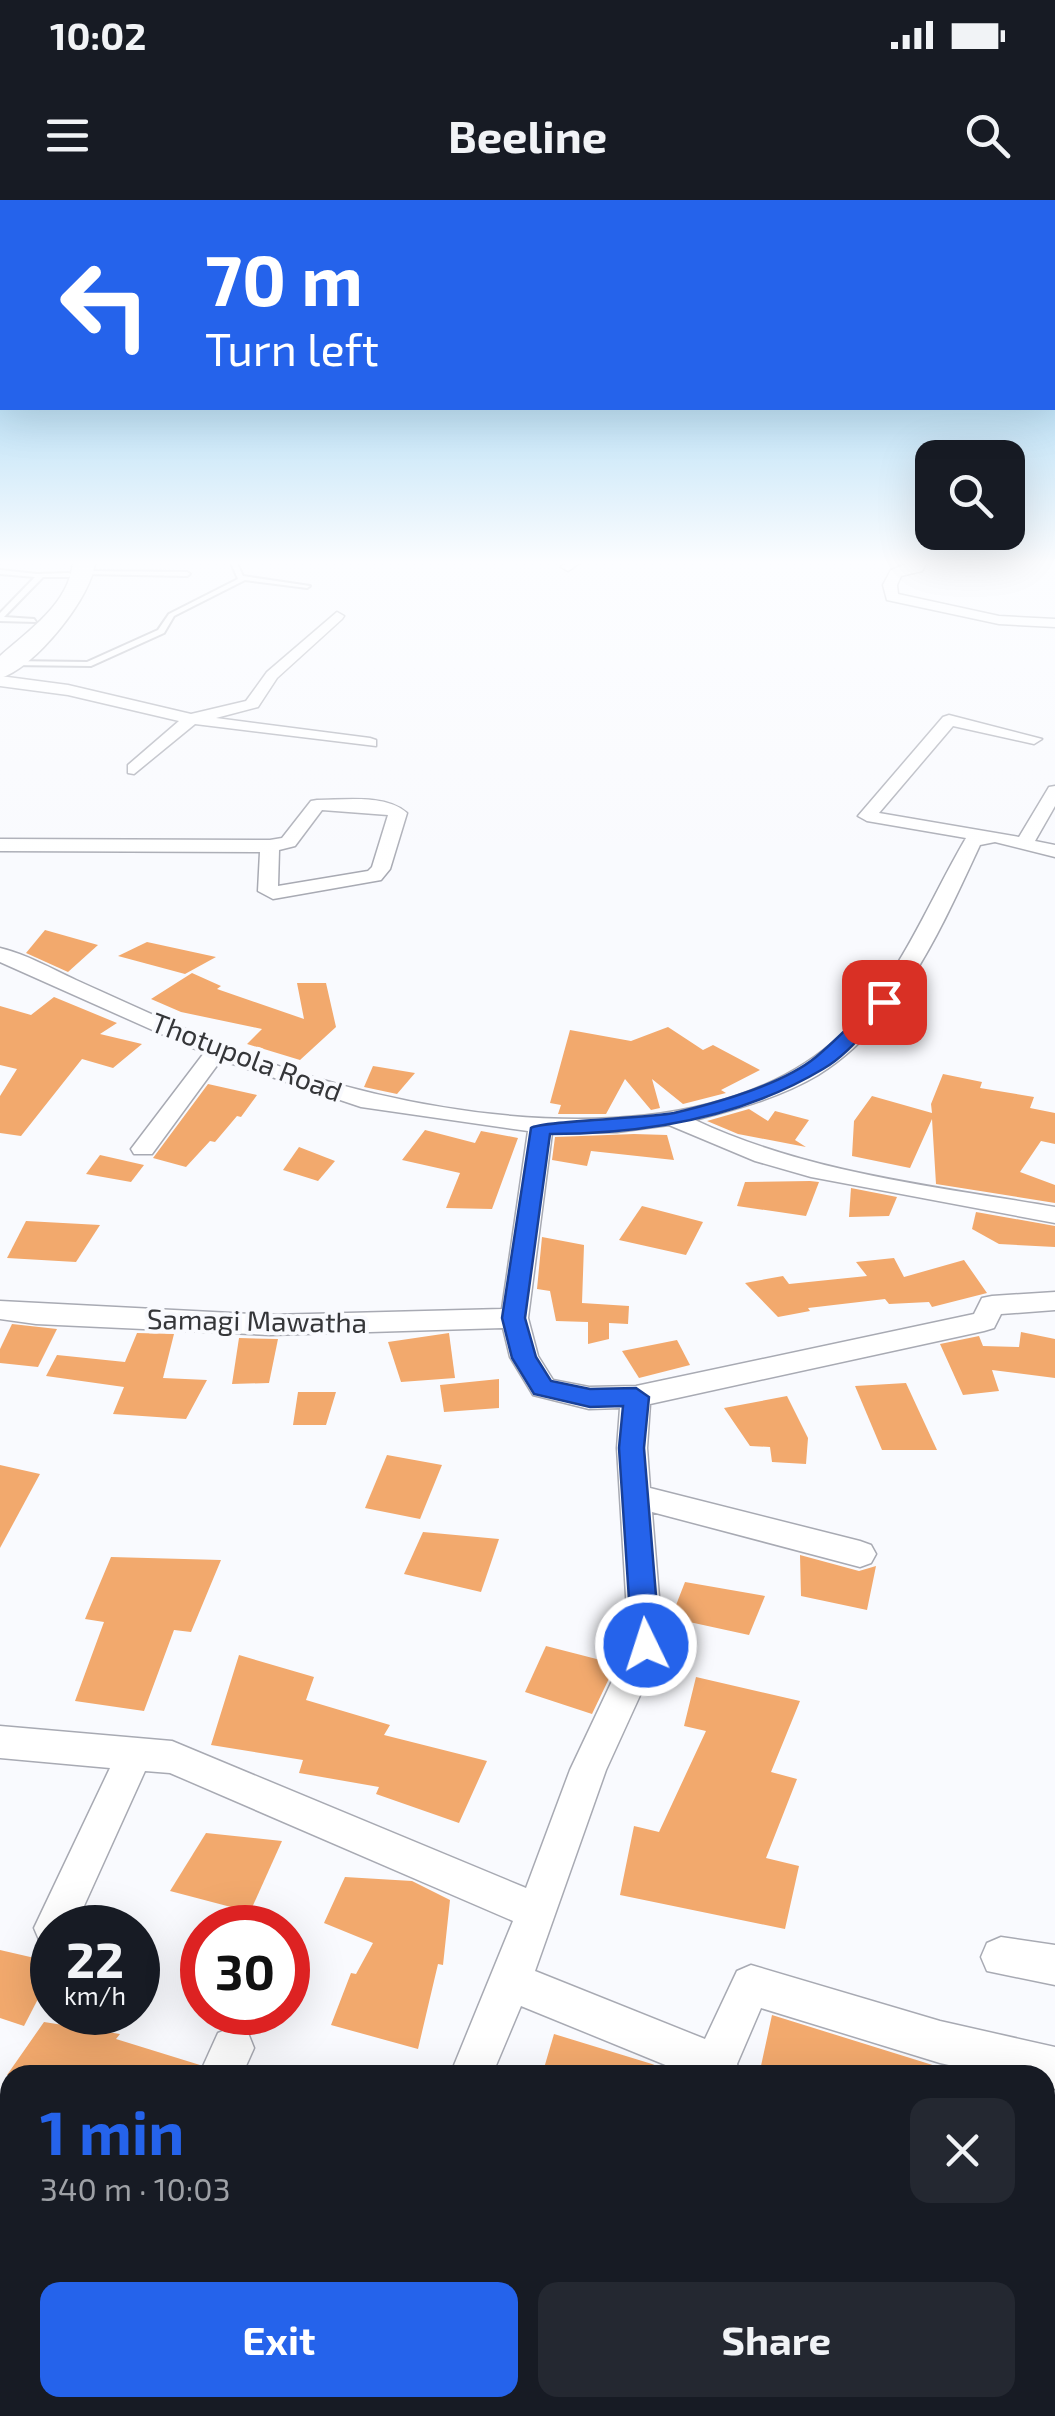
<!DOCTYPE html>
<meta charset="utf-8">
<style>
body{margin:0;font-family:"Exo 2",sans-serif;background:#242831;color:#f1f3f6;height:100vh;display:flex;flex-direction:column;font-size:38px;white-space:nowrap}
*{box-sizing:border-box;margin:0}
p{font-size:32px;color:#9ea1a6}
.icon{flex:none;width:55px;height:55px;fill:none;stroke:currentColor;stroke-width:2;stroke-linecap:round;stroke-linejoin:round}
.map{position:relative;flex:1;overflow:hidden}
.side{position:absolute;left:0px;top:1865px;width:1055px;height:352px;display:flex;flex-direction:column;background:#171b24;border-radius:30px 30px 0 0;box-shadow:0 10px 40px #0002}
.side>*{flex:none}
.guide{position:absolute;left:0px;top:0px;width:1055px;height:210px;box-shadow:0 10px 40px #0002;background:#2563eb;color:#fff;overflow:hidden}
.controls{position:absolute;left:915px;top:240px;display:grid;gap:20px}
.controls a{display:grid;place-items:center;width:110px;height:110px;border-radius:20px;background:#171b24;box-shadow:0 10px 40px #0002;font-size:50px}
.speed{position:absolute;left:30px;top:1705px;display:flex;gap:20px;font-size:50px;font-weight:700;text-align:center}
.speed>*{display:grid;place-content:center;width:130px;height:130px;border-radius:50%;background:#171b24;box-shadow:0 10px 40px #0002;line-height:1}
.speed small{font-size:25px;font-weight:400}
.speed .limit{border:15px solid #d22;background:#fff;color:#111}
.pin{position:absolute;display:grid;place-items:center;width:85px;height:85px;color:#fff;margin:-42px;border-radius:20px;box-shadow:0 5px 15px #0006}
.me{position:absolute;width:110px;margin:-55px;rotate:356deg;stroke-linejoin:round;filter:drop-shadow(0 0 8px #0008)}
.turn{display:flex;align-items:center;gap:35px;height:210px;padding:0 40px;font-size:45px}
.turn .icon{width:130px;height:130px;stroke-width:2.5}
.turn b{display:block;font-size:70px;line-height:85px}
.round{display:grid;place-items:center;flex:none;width:105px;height:105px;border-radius:20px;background:#242831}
.headline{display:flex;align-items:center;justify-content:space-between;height:170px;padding:0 40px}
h1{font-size:60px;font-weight:700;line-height:75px;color:#2563eb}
.action{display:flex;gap:20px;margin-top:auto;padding:20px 40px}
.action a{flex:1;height:115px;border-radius:20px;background:#2563eb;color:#fff;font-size:40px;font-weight:700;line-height:115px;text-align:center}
.action a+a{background:#242831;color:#f1f3f6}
.status{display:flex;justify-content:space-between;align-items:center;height:70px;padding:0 50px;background:#171b24;direction:ltr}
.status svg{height:28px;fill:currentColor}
header{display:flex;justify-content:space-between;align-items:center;height:130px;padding:0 40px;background:#171b24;font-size:45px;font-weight:700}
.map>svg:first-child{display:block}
</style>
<div class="status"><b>10:02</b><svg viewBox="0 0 49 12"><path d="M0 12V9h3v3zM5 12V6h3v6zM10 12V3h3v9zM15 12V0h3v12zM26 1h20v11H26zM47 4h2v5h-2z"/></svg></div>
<header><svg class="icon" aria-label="menu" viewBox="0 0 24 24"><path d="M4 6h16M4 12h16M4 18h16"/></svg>Beeline<svg class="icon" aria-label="search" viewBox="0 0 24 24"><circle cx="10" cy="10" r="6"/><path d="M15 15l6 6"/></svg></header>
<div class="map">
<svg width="1055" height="2216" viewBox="0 0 1055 2216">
<rect width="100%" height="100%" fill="#f9fafe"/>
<!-- building -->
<g fill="#f2a96d">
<polygon points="45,730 98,745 68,772 26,753"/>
<polygon points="147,742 216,757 185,774 118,756"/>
<polygon points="192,773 221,786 217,789 304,819 297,783 326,783 336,827 300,860 247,844 262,829 181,812 151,799"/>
<polygon points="54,797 117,823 100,834 142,844 113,868 82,859 21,936 0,933 0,896 17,869 0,865 0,806 31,815"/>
<polygon points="668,827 703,850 713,845 760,870 721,890 726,893 683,904 652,879 660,908 651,910 625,879 606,914 558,914 561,905 550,903 570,830 631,841"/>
<polygon points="373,866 415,873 397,894 364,887"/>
<polygon points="943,874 982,882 980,888 1034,897 1030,908 1055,913 1055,944 1041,941 1020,972 1055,985 1055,1003 936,984 932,919 910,968 852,956 854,921 872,896 932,913 931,904"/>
<polygon points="208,884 257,895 241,917 237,916 215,942 210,941 186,967 153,958"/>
<polygon points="749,909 768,921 775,911 809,920 795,940 806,947 738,934 707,921"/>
<polygon points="425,930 475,943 481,931 518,938 492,1009 446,1008 460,973 402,960"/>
<polygon points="634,934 667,935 674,960 591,951 587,966 552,960 555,937"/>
<polygon points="299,947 335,961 318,981 283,970"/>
<polygon points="100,955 144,965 131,982 86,974"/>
<polygon points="810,981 819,982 806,1016 737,1006 745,982"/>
<polygon points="851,988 897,997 889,1016 849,1017"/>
<polygon points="642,1006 703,1022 686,1055 619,1040"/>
<polygon points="976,1012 1055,1026 1055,1047 999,1044 972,1029"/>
<polygon points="26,1021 100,1025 76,1062 7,1058"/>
<polygon points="542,1037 584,1045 582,1103 629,1106 628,1124 609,1123 609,1139 588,1144 588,1122 556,1121 550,1091 537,1089"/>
<polygon points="894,1058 904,1077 964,1060 987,1093 932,1107 929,1102 889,1104 885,1099 808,1108 810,1111 778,1117 745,1083 783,1076 789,1084 867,1076 856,1062"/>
<polygon points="12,1124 57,1129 38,1167 0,1163 0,1149"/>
<polygon points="1021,1132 1055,1139 1055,1178 992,1170 999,1191 963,1195 940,1144 979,1136 983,1146 1019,1147"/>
<polygon points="137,1133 174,1134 163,1178 207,1180 186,1219 113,1214 124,1187 46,1176 57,1155 125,1162"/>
<polygon points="449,1133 455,1178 401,1182 388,1142"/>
<polygon points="239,1138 278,1139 269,1183 232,1184"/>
<polygon points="677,1140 690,1165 639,1178 622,1151"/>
<polygon points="499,1179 499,1208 444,1212 440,1185"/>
<polygon points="906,1183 937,1250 882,1250 855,1186"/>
<polygon points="298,1192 336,1192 326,1225 293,1225"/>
<polygon points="787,1196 808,1238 806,1264 772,1262 770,1247 750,1246 724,1208"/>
<polygon points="387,1255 442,1265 420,1319 365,1308"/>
<polygon points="0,1265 40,1274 0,1348"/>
<polygon points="423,1332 499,1339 481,1392 404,1374"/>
<polygon points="800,1355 859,1371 876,1366 867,1410 801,1396"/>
<polygon points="111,1357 221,1360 191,1432 174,1430 144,1511 75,1501 104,1422 85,1419"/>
<polygon points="685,1382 765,1396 749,1435 671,1418"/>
<polygon points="546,1446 616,1464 592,1514 525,1492"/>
<polygon points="239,1455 314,1477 306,1500 390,1525 384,1535 487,1561 459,1623 376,1594 379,1587 299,1573 303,1560 211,1545"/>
<polygon points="696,1477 800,1501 771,1572 797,1579 766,1658 799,1666 785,1729 620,1695 634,1626 659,1632 706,1531 684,1526"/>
<polygon points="206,1633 282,1641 250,1712 170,1691"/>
<polygon points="345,1677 412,1681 450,1700 443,1765 438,1764 418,1849 331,1825 351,1773 356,1774 373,1743 324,1723"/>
<polygon points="0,1750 52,1762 52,1772 24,1826 0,1818"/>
<polygon points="772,1815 939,1867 975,1875 759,1875"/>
<polygon points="44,1822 120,1834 116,1839 200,1865 195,1875 7,1875"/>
<polygon points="554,1834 652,1864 672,1872 672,1875 542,1875"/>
</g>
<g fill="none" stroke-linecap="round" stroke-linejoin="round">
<defs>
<g id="service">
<polygon points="230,361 236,361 243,376 310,386 307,388 245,380 174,416 164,433 91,466 9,465 5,463 9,461 87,462 158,430 169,414 238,379"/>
<polygon points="0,370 37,374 69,373 72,375 69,377 43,377 4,417 34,419 36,422 0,421 0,413 35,377 0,374"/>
<polygon points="86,371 187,372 190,374 187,376 84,374"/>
</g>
<g id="minor">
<polygon points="568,361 583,361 568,371 561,367"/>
<polygon points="914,361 927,361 922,371 901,376 897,385 898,394 999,416 1055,419 1055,427 999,424 887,400 883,385 891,370"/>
<polygon points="337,412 344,416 342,419 277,478 258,507 216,518 370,538 376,540 376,546 195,524 134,574 128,573 128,565 179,521 68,495 0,486 0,476 68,485 191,514 246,501 267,472"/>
<path d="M949 515 1042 539 1034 544 953 526 879 613 1019 637 1049 587 1055 586V606L1035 641 1055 645V657L995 642 980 645C941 729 900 824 818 875 781 897 737 909 695 920 808 973 933 986 1055 1007V1023L811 977 755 961 669 925 617 932 552 933 528 1118 538 1156 553 1180 589 1187 636 1186 974 1114 982 1098 992 1096 1055 1092V1110L1001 1114 994 1128 984 1131 650 1204 647 1248 650 1288 860 1341 871 1345 876 1354 871 1363 860 1367 652 1312 663 1445 606 1570 535 1771 705 1839 737 1771 751 1765 940 1821 1055 1847V1889L1045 1887V1875H993L940 1863 761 1808 737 1864 741 1875H690L521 1806 492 1875H450L513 1721 170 1573 145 1571 74 1728H52V1747L40 1742 34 1728 110 1568 0 1558V1526L172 1541 526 1688 570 1570 629 1445 617 1248 620 1208 589 1209 533 1195 510 1157 503 1128 270 1135 36 1124 0 1119V1101L270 1115 502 1109 528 931 361 907 221 860 152 954H134L131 949 204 853 0 762V748C26 754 52 769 76 780 129 804 183 829 235 850 400 916 697 971 841 835 900 779 926 706 966 638L867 621 858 616 943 517Z"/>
<path d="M317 600C345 600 386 594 407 613L390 669 381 680 273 699 258 691 260 652 0 651V639L270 640 282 638 311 601ZM322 610 388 615 372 667 368 671 278 686 279 650 295 646Z"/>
<polygon points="1001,1737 1055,1745 1055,1785 987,1771 981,1757 987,1743"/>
<polygon points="233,1827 248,1833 254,1848 242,1875 199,1875 218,1833"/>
<polygon points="43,2208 91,2208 89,2216 39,2216"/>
<polygon points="318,2208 366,2208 364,2216 314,2216"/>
<polygon points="839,2208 888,2208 892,2216 842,2216"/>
</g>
<path id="trunk" d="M73 361H95C94 395 33 470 0 478V456C29 430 70 403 73 361Z"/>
</defs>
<!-- service casing -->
<use href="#service" stroke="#a8aab3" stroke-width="4"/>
<!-- minor casing -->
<use href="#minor" stroke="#a8aab3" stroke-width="3"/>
<!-- trunk casing -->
<use href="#trunk" stroke="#a8aab3" stroke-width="3"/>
<!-- service -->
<use href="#service" fill="#fff" fill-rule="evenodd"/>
<!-- minor -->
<use href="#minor" fill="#fff" fill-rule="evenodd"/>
<!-- trunk -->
<use href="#trunk" fill="#fff" fill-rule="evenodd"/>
</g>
<!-- sky -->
<linearGradient id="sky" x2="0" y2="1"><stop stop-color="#6fbfec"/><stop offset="0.54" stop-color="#fcfdff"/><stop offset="1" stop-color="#fcfdff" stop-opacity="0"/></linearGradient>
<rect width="1055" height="671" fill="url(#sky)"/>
<!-- route -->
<path fill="#2563eb" stroke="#184099" stroke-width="2.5" d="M884 797 890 799V806C869 826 848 855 823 869 741 918 645 934 550 934L525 1118 536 1157 551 1181 590 1189 636 1188 649 1197 644 1248 660 1445 656 1454 646 1457 636 1454 632 1445 619 1248 623 1206 590 1207 534 1194 512 1158 502 1118 531 928C539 921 649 918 674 913 716 903 783 884 816 857 838 839 857 818 877 799Z"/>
<g text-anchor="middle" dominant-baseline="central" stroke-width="8" stroke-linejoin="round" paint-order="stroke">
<!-- street labels -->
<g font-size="28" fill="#353639" stroke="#f9fafe">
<text transform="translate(247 856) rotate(21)">Thotupola Road</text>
<text transform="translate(257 1120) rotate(1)">Samagi Mawatha</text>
</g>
</g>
</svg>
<div class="controls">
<a><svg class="icon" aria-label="search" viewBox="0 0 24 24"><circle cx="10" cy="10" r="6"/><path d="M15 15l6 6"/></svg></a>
</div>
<div class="speed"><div>22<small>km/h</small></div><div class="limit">30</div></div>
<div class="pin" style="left:884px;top:802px;background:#d93025"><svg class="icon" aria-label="arrive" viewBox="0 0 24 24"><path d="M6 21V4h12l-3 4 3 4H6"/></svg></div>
<svg class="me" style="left:646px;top:1445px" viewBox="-20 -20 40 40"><circle r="17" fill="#2563eb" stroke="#fff" stroke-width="3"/><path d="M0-11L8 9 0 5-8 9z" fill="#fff"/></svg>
<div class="guide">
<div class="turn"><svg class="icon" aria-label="left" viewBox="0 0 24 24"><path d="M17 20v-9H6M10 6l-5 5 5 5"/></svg><div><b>70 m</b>Turn left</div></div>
</div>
<section class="side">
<div class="headline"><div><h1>1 min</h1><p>340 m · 10:03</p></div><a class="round"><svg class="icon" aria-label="close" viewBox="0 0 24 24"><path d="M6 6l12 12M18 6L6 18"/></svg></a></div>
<div class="action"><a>Exit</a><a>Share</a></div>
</section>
</div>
